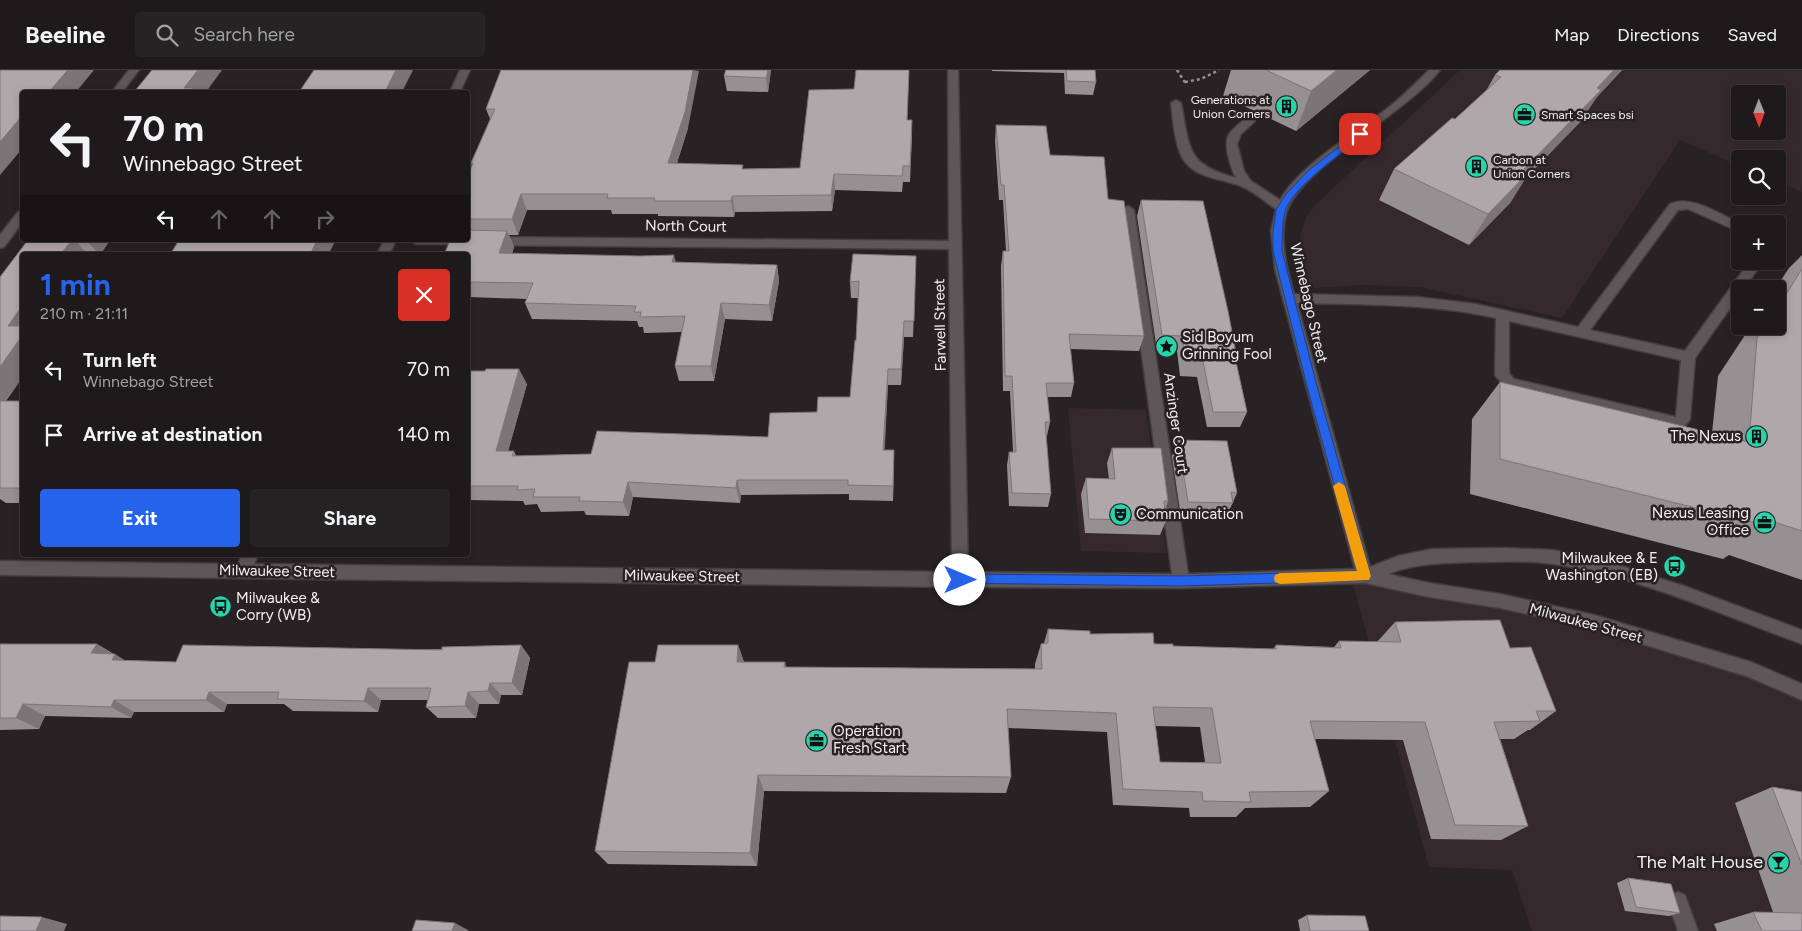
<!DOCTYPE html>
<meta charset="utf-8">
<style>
body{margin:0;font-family:Figtree,sans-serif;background:#262324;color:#f1f3f6;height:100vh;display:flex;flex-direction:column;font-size:19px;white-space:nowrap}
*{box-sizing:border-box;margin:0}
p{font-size:16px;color:#a1a1a3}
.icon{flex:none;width:28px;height:28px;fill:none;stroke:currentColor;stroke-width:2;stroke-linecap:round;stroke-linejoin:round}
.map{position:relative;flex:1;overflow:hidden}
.drawer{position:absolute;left:20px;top:182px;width:450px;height:305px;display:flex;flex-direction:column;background:#1e1a1b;border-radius:5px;box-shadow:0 2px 8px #0003,0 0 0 1px #3c383a}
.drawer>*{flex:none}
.banner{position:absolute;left:20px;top:20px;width:450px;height:152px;border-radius:5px;box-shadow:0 2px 8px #0003,0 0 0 1px #3c383a;background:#1e1a1b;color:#f1f3f6;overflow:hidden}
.needle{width:32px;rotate:179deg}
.controls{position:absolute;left:1731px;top:15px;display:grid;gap:10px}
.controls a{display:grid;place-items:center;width:55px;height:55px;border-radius:5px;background:#1e1a1b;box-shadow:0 2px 8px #0003,0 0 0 1px #3c383a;font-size:25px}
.pin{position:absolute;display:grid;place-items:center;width:42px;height:42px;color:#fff;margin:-21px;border-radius:10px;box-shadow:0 2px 8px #0006}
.me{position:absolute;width:55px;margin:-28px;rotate:90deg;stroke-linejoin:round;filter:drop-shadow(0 0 4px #0008)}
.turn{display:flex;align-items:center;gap:18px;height:105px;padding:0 20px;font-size:22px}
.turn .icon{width:65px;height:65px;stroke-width:2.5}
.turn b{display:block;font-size:35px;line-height:42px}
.lanes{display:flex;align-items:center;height:48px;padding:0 20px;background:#0003;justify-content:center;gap:25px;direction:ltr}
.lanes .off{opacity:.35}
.round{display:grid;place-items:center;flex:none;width:52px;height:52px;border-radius:5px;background:#262324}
.overview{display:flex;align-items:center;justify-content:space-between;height:85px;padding:0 20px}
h1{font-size:30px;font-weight:700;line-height:38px;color:#2563eb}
.action{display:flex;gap:10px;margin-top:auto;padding:10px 20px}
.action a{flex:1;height:58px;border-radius:5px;background:#2563eb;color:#fff;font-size:20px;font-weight:700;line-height:58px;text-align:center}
.action a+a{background:#262324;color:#f1f3f6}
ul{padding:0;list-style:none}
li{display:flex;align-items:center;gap:15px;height:65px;padding:0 20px}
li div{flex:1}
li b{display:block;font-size:19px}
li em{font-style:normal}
header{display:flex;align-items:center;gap:30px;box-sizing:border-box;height:70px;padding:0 25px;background:#1e1a1b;border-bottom:1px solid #3c383a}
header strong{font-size:24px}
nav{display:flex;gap:28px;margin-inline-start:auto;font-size:18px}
.search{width:350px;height:45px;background:#262324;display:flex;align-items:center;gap:12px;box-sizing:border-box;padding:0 18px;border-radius:5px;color:#a1a1a3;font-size:19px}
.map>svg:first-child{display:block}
</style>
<header>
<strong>Beeline</strong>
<div class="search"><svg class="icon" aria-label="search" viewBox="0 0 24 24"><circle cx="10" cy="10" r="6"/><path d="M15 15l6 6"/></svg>Search here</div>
<nav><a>Map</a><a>Directions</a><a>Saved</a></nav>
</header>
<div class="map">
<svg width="1802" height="861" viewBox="0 0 1802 861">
<rect width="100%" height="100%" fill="#282224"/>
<!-- built -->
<g fill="#35292e" fill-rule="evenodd">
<path d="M1460 0H1802V122L1778 112V89H1740V96L1680 70 1562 248 1420 217 1363 215 1310 218 1302 192 1300 167 1306 147 1315 135ZM1740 24H1778V61H1740Z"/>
<polygon points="1068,338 1146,340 1166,483 1081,481"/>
<polygon points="1351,506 1500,531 1802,622 1802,861 1532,861 1512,800 1429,797"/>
</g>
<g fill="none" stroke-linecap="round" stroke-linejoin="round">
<defs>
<g id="minor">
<polygon points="129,0 139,0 122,22 112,22"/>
<polygon points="460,0 470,0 460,22 450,22"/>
<path d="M948 0H958L968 502 1172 504 1122 140 1128 136 1134 140 1188 504 1355 499 1275 199 1271 161 1276 139C1265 132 1255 122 1243 117 1221 107 1191 110 1180 83 1174 68 1173 49 1171 33L1176 30 1181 33C1190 79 1186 95 1237 108 1232 102 1231 96 1229 89 1223 66 1228 63 1245 49H1253L1255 51 1241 64 1237 74 1244 101 1251 111 1280 130C1299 96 1352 65 1384 41 1400 29 1415 14 1429 0H1440C1407 43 1297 100 1286 144 1279 170 1287 199 1294 224L1417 227 1476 234 1578 257 1670 134C1691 124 1721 145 1741 154L1740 162 1688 139 1678 140 1590 260 1685 281 1750 191H1763L1744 219H1740V224L1695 288 1690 349C1685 358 1681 359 1671 359L1505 317 1495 305 1496 248C1431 233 1363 235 1297 233L1370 497 1398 486 1432 479 1505 478 1552 480 1602 490 1684 516 1802 560V574C1723 545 1637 506 1553 494 1527 490 1500 492 1474 492 1444 493 1416 493 1388 504L1429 513 1500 524 1594 545 1751 592 1802 614V630L1749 607 1594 559 1500 538 1429 527 1365 513 1181 518 960 517 0 505V491L238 494 242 485H258L254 494 952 502 949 179 492 175 486 171 492 167 949 171ZM1509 251 1681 290 1676 347 1514 309 1509 303Z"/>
<polygon points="22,141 22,153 4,177 0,178 0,165 18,142"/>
<polygon points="468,167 473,168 475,171 473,174 416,174 410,170 468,170"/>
<polygon points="384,170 396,170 389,185 377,185"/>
<polygon points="1678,822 1685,825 1698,861 1678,861 1668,832 1671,825"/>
</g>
</defs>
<!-- minor casing -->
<use href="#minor" stroke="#433d40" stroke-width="3"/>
<!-- path -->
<g stroke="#959091" stroke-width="2.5" stroke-dasharray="3 3" stroke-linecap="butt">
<polyline points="1177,0 1186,14"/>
<polyline points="1185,12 1201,9 1219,0"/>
</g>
<!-- minor -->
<use href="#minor" fill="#5e5659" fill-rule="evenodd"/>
</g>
<!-- wall -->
<g fill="#979093" fill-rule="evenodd">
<polygon points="501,0 688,58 677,93 743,99 800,98 854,19 909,0 907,50 912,66 910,112 903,112 902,122 835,120 832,141 735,142 734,147 658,146 658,144 612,144 611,140 527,140 518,165 509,165 514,177 512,184 676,193 777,195 779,211 772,251 725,249 714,311 679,311 675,296 682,262 644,263 643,257 639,257 637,251 532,249 525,233 527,229 468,227 468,106 472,96 471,93 490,49 486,39"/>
<polygon points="726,0 771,0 768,22 727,21 724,6"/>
<polygon points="992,0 1095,0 1096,12 1093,25 1065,24 1064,3 992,1"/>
<polygon points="1231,0 1370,0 1296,61 1223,26"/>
<polygon points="1500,0 1622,0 1596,28 1581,51 1525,109 1510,133 1469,175 1379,130 1394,99 1455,49 1486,21 1495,5"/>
<polygon points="996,55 1050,85 1108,129 1144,266 1139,281 1070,279 1074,313 1071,327 1047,327 1050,352 1047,366 1046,365 1051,424 1048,437 1009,436 1007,395 1009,382 1013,382 1010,321 1003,321 1001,196 1003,181 1006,181 1003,130 999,130 995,71"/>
<polygon points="1141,130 1236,283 1235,287 1247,342 1240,357 1207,357 1197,307 1180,306 1177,281 1157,281 1137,146"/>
<polygon points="28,170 110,170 100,185 22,185 22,308 6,331 22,331 22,433 6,433 0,429 0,207"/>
<polygon points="1802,185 1802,510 1729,485 1723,489 1470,424 1472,349 1500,312 1712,363 1718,306 1751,256 1778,256 1778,219 1775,219 1789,198"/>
<polygon points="916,186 913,267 904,267 901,315 888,315 884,380 894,380 893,431 849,430 849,424 741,425 740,433 633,427 629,446 586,445 584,441 541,442 537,434 525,435 523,431 468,430 468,301 527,314 508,381 514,381 516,386 591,384 768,367 817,342 850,327 856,271 858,228 851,228 850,212"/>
<polygon points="1178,370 1237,423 1226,448 1181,447 1172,386"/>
<polygon points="1112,378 1168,431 1165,440 1166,451 1160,465 1085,463 1081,424 1086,408 1109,409 1107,393"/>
<path d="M1395 552 1510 578 1556 641 1530 660H1528L1514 669H1500L1528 756 1501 770 1431 769 1403 670 1315 669 1329 721 1310 737 1245 738 1236 747H1190L1189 738 1113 735 1107 662 1008 658 1011 707 1006 723 764 721 757 796 608 794 595 781 655 592 738 575 744 592H785L786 597 1035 599V594L1041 574 1044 573 1048 559 1173 576 1273 579 1276 575 1334 577 1339 571 1377 572ZM1155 656 1200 657 1205 692H1160Z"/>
<polygon points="0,574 97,574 124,590 176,592 521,575 530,588 522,625 501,625 499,634 479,634 476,648 438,648 426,637 428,630 381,630 378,642 293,641 284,634 227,634 224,642 134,642 131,648 45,646 39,659 0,660"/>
<polygon points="1772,717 1802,722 1802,861 1717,861 1714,854 1753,842 1773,842 1735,733"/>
<polygon points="1628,808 1680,843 1669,846 1625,841 1617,813"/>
<polygon points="1307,845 1369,861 1300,861 1298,850"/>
</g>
<!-- shaded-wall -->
<g fill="#7b7578">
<polygon points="68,0 94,0 76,22 49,22"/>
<polygon points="198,0 222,0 206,22 187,22 184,18"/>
<polygon points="396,0 413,0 402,22 385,22"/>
<polygon points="693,0 699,1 688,58 672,109 668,93"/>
<polygon points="768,0 771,0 768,22 766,8"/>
<polygon points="1337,0 1370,0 1296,61 1311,21"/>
<polygon points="1614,0 1622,0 1596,28 1581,51 1525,109 1510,133 1469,175 1488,144 1524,99"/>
<polygon points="22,46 22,79 0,105 0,72"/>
<polygon points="834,104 835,120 832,141 831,125"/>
<polygon points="521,124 527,140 518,165 512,149"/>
<polygon points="732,126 735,142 734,147 731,131"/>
<polygon points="507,161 514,177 506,199 499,183"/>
<polygon points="72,170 75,170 88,185 60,185"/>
<polygon points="86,170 110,170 100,185"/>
<polygon points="317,170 336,170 328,185 310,185"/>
<polygon points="674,185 678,201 672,192"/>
<polygon points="777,195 779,211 772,251 769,235"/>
<polygon points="721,233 725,249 714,311 711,296"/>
<polygon points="22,236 22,308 0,339 0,297 8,256"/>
<polygon points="904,251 904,267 901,315 901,299"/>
<polygon points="519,299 527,314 504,396 496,381"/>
<polygon points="888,299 888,315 884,395 883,380"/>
<polygon points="894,380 894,395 893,431 893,416"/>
<polygon points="737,410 741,425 740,433 736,418"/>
<polygon points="628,412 633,427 629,446 623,432"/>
<polygon points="97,574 114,585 115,584 135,597 91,583"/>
<polygon points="521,575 530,588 522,625 512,613"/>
<polygon points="738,575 745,595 737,592"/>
<polygon points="490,613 501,625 499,634 488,621"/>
<polygon points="368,618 381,630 378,642 364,631"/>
<polygon points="209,622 227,634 224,642 206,630"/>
<polygon points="468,622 479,634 476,648 465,636"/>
<polygon points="114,630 134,642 131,648 111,637"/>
<polygon points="23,634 45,646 39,659 16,648"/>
<polygon points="758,705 764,721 757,796 750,783"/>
<polygon points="42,847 67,854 64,861 36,861"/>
<polygon points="455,853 468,860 468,861 452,861"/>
</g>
<!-- building -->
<g fill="#b0a7ab" stroke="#7b7578" fill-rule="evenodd">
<polygon points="0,0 68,0 49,22 22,22 22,46 0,72"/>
<polygon points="152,0 198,0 184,18 193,18 190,22 134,22"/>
<polygon points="314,0 396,0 385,22 299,22"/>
<polygon points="501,0 693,0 685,42 668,93 743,95 742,99 800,98 809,20 854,19 856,0 909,0 907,50 912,50 910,96 903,96 902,106 834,104 831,125 732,126 731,131 654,131 655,128 607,128 608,124 521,124 512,149 468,149 468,131 469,127 468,127 468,106 473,93 471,93 495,39 486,39"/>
<polygon points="726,0 768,0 766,8 724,6"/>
<polygon points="1066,0 1095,0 1096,12 1067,11"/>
<polygon points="1266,0 1337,0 1311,21"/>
<polygon points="1500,0 1614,0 1597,18 1601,20 1524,99 1529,102 1488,144 1394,99 1452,48 1455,49 1501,7 1495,5"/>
<polygon points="996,55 1046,56 1050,85 1104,87 1108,129 1124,131 1144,266 1069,264 1074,313 1046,313 1050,352 1045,352 1051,424 1012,423 1009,382 1016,382 1012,306 1005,306 1003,181 1009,181 1004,115 1001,115"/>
<polygon points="1141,130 1203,131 1228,241 1236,283 1234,283 1247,342 1213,342 1203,291 1186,291 1182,266 1162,265"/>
<polygon points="468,160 507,161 499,183 640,186 674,185 672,192 777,195 769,235 721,233 711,296 675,296 685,246 640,247 641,242 634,242 636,236 525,233 533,213 468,212 468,185 444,185 450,170 468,170"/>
<polygon points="28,170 72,170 60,185 22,185 22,236 8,256 22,256 22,266 0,297 0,207"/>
<polygon points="179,170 317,170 310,185 170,185"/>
<polygon points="853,184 916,186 914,251 904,251 901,299 888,299 883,380 894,380 893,416 848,415 848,410 737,410 736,418 628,412 623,432 579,431 580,427 533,427 535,419 517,420 518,416 468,416 468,301 485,301 486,299 519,299 496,381 514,381 512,386 591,384 597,361 768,367 770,343 817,342 818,327 850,327 855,270 856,271 859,211 850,212"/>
<polygon points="1802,199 1802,461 1768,450 1768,456 1500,389 1500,312 1749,372 1757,268 1765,256 1778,256 1778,237"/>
<polygon points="0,331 22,331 22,414 20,418 0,418"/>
<polygon points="1178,370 1227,371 1237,423 1231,422 1233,433 1188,432"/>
<polygon points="1112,378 1161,378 1168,431 1164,431 1166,451 1089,449 1086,408 1115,409"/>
<path d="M1500 550 1510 578 1531 577 1556 641H1536L1540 651 1494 652 1528 756 1455 755 1425 652 1310 651 1329 721 1249 722 1251 732 1203 731 1202 722 1123 719 1116 643 1007 639 1011 707 758 705 750 783 595 781 629 592H655L658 575H738L737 592H785L784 597 1042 599 1041 574 1048 573V559L1090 561V564L1153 563 1154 574H1173V576L1276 579V575L1341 578 1339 571 1401 572 1395 552ZM1153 637 1212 638 1221 693 1160 692Z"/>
<polygon points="0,574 97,574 91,583 115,584 112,590 176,592 183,575 442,580 442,577 521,575 512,613 490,613 488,621 468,622 465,636 426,637 431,618 368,618 364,631 277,629 279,622 209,622 206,630 114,630 111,637 23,634 16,648 0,648"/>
<polygon points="1772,717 1802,722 1802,795"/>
<polygon points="1628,808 1671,814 1680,843 1636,837"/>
<polygon points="1753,842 1802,843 1802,861 1762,861"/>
<polygon points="1307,845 1365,846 1369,861 1310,861"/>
<polygon points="0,846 42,847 36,861 0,861"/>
<polygon points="416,850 455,853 452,861 412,861"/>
</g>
<!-- route -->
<path fill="#2563eb" stroke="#184099" d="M1360 61 1363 62V66C1343 82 1291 118 1285 142 1282 155 1282 168 1282 181L1318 320 1371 506 1369 510 1181 516 956 513 954 510 956 506 960 504 1181 506 1358 501 1308 320 1273 181V162L1276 140 1286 124 1309 100Z"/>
<!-- slow -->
<polygon fill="#f59e0b" points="1339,412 1345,416 1371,506 1369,510 1280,514 1275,512 1274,508 1275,505 1280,503 1357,501 1333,416"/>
<!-- icons -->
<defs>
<symbol id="building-disc" viewBox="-11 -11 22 22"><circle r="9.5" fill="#27d5ad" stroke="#282224"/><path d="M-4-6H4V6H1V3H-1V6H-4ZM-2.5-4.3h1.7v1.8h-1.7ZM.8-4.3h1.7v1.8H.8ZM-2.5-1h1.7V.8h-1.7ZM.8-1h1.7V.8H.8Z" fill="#111"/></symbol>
<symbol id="office-disc" viewBox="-11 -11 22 22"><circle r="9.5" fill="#27d5ad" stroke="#282224"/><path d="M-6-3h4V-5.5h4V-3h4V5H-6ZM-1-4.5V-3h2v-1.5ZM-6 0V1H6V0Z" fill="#111"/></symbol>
<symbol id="sight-disc" viewBox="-11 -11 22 22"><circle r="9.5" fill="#27d5ad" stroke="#282224"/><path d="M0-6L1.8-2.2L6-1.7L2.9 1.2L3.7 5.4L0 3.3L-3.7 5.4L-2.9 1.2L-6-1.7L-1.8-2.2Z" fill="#111"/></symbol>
<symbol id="theatre-disc" viewBox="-11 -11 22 22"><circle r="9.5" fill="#27d5ad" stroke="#282224"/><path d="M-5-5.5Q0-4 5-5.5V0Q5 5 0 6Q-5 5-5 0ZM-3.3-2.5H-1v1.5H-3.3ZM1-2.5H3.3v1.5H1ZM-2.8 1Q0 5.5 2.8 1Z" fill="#111"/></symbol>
<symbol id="bus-disc" viewBox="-11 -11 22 22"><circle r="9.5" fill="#27d5ad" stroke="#282224"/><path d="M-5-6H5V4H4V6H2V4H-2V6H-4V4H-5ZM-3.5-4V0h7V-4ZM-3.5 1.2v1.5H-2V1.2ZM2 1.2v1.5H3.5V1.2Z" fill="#111"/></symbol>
<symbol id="bar-disc" viewBox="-11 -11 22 22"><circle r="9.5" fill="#27d5ad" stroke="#282224"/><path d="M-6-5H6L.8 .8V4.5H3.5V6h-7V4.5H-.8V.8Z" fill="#111"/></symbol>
</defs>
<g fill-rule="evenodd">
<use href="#building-disc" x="1274" y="24" width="25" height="25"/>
<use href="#office-disc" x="1512" y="32" width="25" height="25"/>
<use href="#building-disc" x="1464" y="84" width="25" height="25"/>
<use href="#sight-disc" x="1154" y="264" width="25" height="25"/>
<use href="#building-disc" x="1744" y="354" width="25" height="25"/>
<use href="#theatre-disc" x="1108" y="432" width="25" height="25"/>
<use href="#office-disc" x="1752" y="440" width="25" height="25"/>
<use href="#bus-disc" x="1662" y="484" width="25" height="25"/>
<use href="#bus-disc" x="208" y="524" width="25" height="25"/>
<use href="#office-disc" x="804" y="658" width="25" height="25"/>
<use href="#bar-disc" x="1766" y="780" width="25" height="25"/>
</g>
<g text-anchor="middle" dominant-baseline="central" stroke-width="5" stroke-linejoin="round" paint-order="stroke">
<!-- far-poi labels -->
<g font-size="12" fill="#f3eff0" stroke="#282224" text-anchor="start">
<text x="1270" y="30" text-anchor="end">Generations at<tspan x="1270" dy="14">Union Corners</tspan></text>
<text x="1541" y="45">Smart Spaces bsi</text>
<text x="1493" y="90">Carbon at<tspan x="1493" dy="14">Union Corners</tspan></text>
</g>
<!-- street labels -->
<g font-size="15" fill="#f3eff0" stroke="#282224">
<text transform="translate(686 156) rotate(1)">North Court</text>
<text transform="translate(1309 233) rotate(77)">Winnebago Street</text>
<text transform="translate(940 255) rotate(-91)">Farwell Street</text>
<text transform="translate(1176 353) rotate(82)">Anzinger Court</text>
<text transform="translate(277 501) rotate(1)">Milwaukee Street</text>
<text transform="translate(682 506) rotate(1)">Milwaukee Street</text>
<text transform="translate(1586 553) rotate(15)">Milwaukee Street</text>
</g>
<!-- poi labels -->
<g font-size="15" fill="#f3eff0" stroke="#282224" text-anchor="start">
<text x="1182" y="267">Sid Boyum<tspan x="1182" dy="17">Grinning Fool</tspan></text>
<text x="1741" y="366" text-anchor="end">The Nexus</text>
<text x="1749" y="443" text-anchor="end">Nexus Leasing<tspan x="1749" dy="17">Office</tspan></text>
<text x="1136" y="444">Communication</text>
<text x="1658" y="488" text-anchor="end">Milwaukee &amp; E<tspan x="1658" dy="17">Washington (EB)</tspan></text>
<text x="236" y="528">Milwaukee &amp;<tspan x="236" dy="17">Corry (WB)</tspan></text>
<text x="833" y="661">Operation<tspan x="833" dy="17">Fresh Start</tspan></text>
</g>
<!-- near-poi labels -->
<g font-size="18" fill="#f3eff0" stroke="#282224" text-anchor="end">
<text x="1763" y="792">The Malt House</text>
</g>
</g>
</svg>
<div class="controls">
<a><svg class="needle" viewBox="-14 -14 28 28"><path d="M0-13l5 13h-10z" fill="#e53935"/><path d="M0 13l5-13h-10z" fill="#a1a1a3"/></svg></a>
<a><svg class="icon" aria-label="search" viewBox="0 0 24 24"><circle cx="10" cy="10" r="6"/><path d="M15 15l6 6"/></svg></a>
<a>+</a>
<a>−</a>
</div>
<div class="pin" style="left:1360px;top:64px;background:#d93025"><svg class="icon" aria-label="arrive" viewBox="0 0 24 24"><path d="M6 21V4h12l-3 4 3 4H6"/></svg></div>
<svg class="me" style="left:960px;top:510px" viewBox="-20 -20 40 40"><circle r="19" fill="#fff"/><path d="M0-13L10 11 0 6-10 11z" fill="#2563eb"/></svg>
<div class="banner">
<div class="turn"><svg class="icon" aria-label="left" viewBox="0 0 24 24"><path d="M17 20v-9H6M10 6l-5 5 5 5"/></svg><div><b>70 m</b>Winnebago Street</div></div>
<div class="lanes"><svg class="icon" aria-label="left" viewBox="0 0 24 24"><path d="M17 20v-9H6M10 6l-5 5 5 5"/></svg><svg class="icon off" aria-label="ahead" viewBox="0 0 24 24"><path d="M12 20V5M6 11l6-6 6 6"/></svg><svg class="icon off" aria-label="ahead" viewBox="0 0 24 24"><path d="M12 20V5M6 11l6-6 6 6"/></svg><svg class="icon off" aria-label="right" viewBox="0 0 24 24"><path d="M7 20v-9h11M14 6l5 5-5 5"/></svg></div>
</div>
<section class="drawer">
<div class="overview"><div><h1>1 min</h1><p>210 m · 21:11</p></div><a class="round" style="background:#d93025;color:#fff"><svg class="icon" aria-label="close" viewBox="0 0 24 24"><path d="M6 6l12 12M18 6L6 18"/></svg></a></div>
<ul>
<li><svg class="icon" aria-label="left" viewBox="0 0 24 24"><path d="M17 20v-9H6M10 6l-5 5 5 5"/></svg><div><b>Turn left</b><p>Winnebago Street</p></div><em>70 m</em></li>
<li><svg class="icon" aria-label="arrive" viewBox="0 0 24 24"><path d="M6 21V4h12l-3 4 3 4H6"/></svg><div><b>Arrive at destination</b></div><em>140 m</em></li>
</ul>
<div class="action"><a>Exit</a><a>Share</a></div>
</section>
</div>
